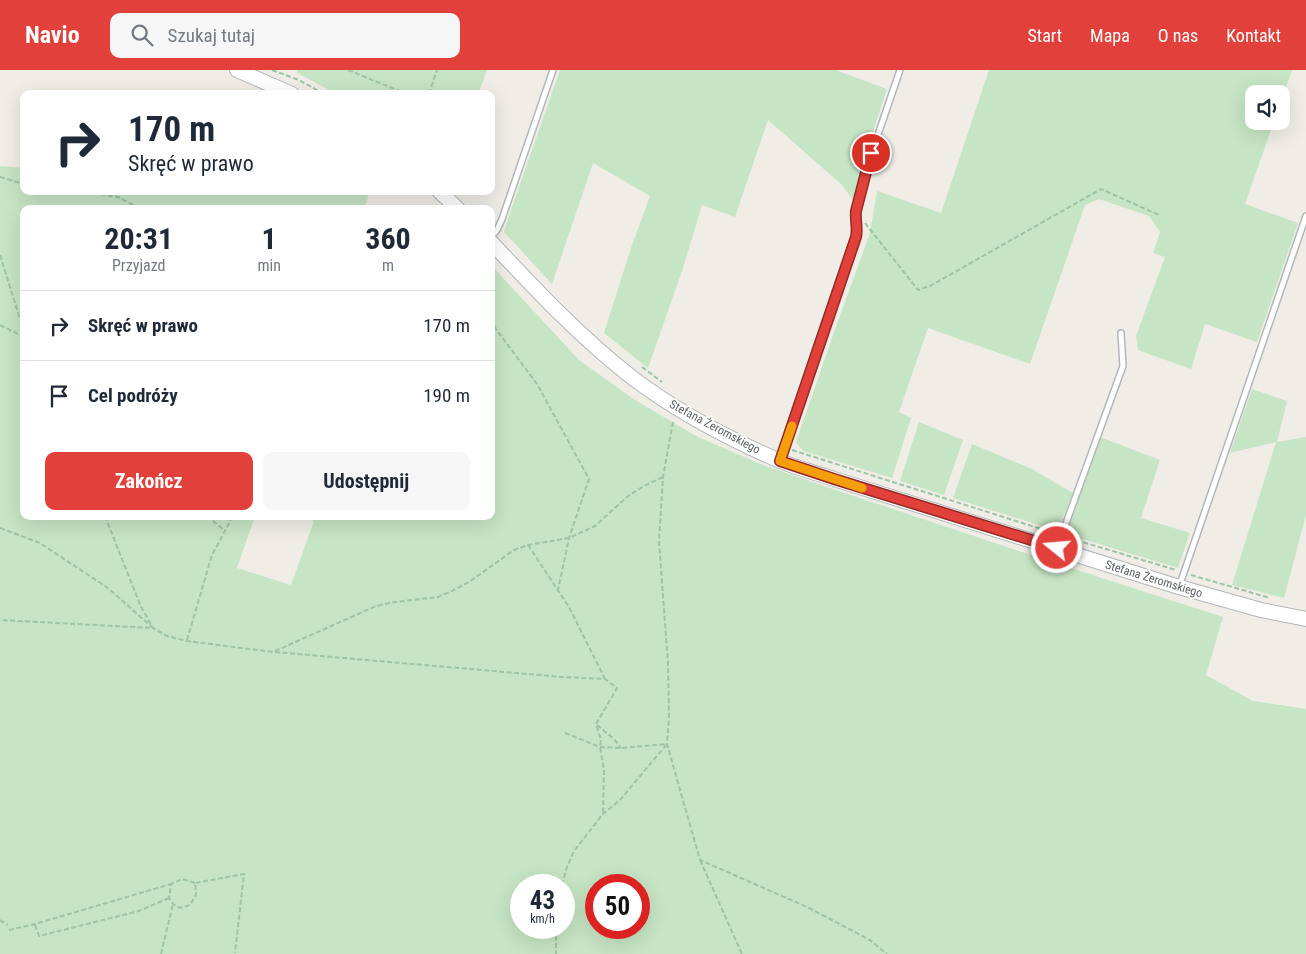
<!DOCTYPE html>
<html lang="pl">
<meta charset="utf-8">
<style>
body{margin:0;font-family:"Roboto Condensed",sans-serif;background:#f6f6f7;color:#1f2937;height:100vh;display:flex;flex-direction:column;font-size:19px;white-space:nowrap}
*{box-sizing:border-box;margin:0}
p{font-size:16px;color:#747a83}
.icon{flex:none;width:28px;height:28px;fill:none;stroke:currentColor;stroke-width:2;stroke-linecap:round;stroke-linejoin:round}
.map{position:relative;flex:1;overflow:hidden}
.sheet{position:absolute;left:20px;top:135px;width:475px;height:315px;display:flex;flex-direction:column;background:#fff;border-radius:10px;box-shadow:0 5px 20px #0002}
.sheet>*{flex:none}
.guide{position:absolute;left:20px;top:20px;width:475px;height:105px;border-radius:10px;box-shadow:0 5px 20px #0002;background:#fff;color:#1f2937;overflow:hidden}
.buttons{position:absolute;left:1245px;top:15px;display:grid;gap:10px}
.buttons a{display:grid;place-items:center;width:45px;height:45px;border-radius:10px;background:#fff;box-shadow:0 5px 20px #0002;font-size:25px}
.speed{position:absolute;left:510px;top:804px;display:flex;gap:10px;font-size:25px;font-weight:700;text-align:center}
.speed>*{display:grid;place-content:center;width:65px;height:65px;border-radius:50%;background:#fff;box-shadow:0 5px 20px #0002;line-height:1}
.speed small{font-size:12px;font-weight:400}
.speed .limit{border:8px solid #d22;background:#fff;color:#111}
.pin{position:absolute;display:grid;place-items:center;width:42px;height:42px;color:#fff;margin:-21px;border:2px solid #fff;border-radius:50%;box-shadow:0 1px 5px #0007}
.me{position:absolute;width:55px;margin:-28px;rotate:287deg;stroke-linejoin:round;filter:drop-shadow(0 0 4px #0008)}
.turn{display:flex;align-items:center;gap:18px;height:105px;padding:0 25px;font-size:22px}
.turn .icon{width:65px;height:65px;stroke-width:2.5}
.turn b{display:block;font-size:35px;line-height:42px}
.eta{display:flex;justify-content:space-evenly;align-items:center;height:85px;text-align:center}
.eta b{font-size:30px;font-weight:700;line-height:35px}
.cta{display:flex;gap:10px;margin-top:auto;padding:10px 25px}
.cta a{flex:1;height:58px;border-radius:10px;background:#e2403a;color:#fff;font-size:20px;font-weight:700;line-height:58px;text-align:center}
.cta a+a{background:#f6f6f7;color:#1f2937}
ul{padding:0;list-style:none}
li{display:flex;align-items:center;gap:15px;height:70px;padding:0 25px;border-top:1px solid #e0e1e3}
li div{flex:1}
li b{display:block;font-size:19px}
li em{font-style:normal}
header{display:flex;align-items:center;gap:30px;box-sizing:border-box;height:70px;padding:0 25px;background:#e2403a;color:#fff}
header strong{font-size:24px}
nav{display:flex;gap:28px;margin-inline-start:auto;font-size:18px}
.search{width:350px;height:45px;background:#f6f6f7;display:flex;align-items:center;gap:12px;box-sizing:border-box;padding:0 18px;border-radius:10px;color:#747a83;font-size:19px}
.map>svg:first-child{display:block}
</style>
<header>
<strong>Navio</strong>
<div class="search"><svg class="icon" aria-label="search" viewBox="0 0 24 24"><circle cx="10" cy="10" r="6"/><path d="M15 15l6 6"/></svg>Szukaj tutaj</div>
<nav><a>Start</a><a>Mapa</a><a>O nas</a><a>Kontakt</a></nav>
</header>
<div class="map">
<svg width="1306" height="884" viewBox="0 0 1306 884">
<rect width="100%" height="100%" fill="#efede6"/>
<!-- green -->
<g fill="#c6e5c4" fill-rule="evenodd">
<polygon points="298,0 487,0 478,24 337,24 297,3"/>
<polygon points="560,0 835,0 887,19 866,83 853,130 842,115 768,50 735,147 702,135 683,198 648,298 604,263 631,178 650,126 593,93 552,214 504,162 512,137"/>
<polygon points="989,0 1292,0 1281,31 1281,24 1254,24 1254,51 1274,51 1245,134 1298,153 1257,272 1205,254 1191,299 1138,280 1136,266 1165,187 1153,183 1160,162 1149,146 1099,129 1085,135 1030,294 928,258 899,342 911,348 892,408 803,381 796,372 832,268 870,163 877,121 941,143"/>
<path d="M0 96 24 98V121H370L364 139H24V446H255L237 498 291 515 314 451 301 446H491V195L579 290 635 330 696 366 758 393 818 414 1052 492 1223 547 1206 605 1253 631 1306 639V884H0ZM521 815H564V858H521ZM596 815H639V858H596Z"/>
<polygon points="1252,319 1287,331 1277,372 1306,367 1306,445 1284,528 1232,515 1276,372 1230,383"/>
<polygon points="919,352 963,370 944,425 900,411"/>
<polygon points="1100,367 1160,390 1141,448 1190,463 1178,498 1066,464"/>
<polygon points="972,374 1032,399 1073,423 1058,461 953,428"/>
</g>
<g fill="none" stroke-linecap="round" stroke-linejoin="round">
<defs>
<g id="lane">
<polyline points="491,167 497,160 502,149 553,0"/>
<path d="M781 390 856 167C858 158 855 150 856 141L867 97 900 0"/>
<polyline points="1057,478 1123,296 1121,263"/>
<polyline points="1179,517 1306,146"/>
</g>
<g id="secondary">
<polyline points="237,0 292,24"/>
<polyline points="439,121 458,139"/>
<path d="M491 172C536 220 582 269 634 309 678 342 729 369 780 391 797 398 816 403 834 409L1179 517 1261 540 1306 549"/>
</g>
</defs>
<!-- lane casing -->
<use href="#lane" stroke="#b3b7ba" stroke-width="8"/>
<!-- secondary casing -->
<use href="#secondary" stroke="#b3b6ba" stroke-width="16"/>
<!-- path -->
<g stroke="#9cc4a6" stroke-width="2" stroke-dasharray="5 2.5" stroke-linecap="butt">
<polyline points="272,0 299,10 324,24"/>
<polyline points="348,0 407,24"/>
<polyline points="429,24 437,0"/>
<polyline points="0,107 24,114"/>
<polyline points="78,121 118,127 141,139"/>
<polyline points="470,135 474,139"/>
<polyline points="865,153 918,220 932,215 1101,119 1159,145"/>
<polyline points="0,185 20,249 24,256"/>
<polyline points="491,249 496,259 537,314 589,409 569,468 558,520"/>
<polyline points="0,255 24,267"/>
<polyline points="642,297 662,312"/>
<polyline points="673,352 663,407 659,471 668,594 669,647 667,674 700,790 807,837 870,870 887,884"/>
<polyline points="792,380 1054,463"/>
<polyline points="105,446 141,537 153,558 167,566 187,571 273,582 376,536 395,532 438,527 454,520 469,512 514,480 528,475 569,468 595,456 628,426 644,416 663,407"/>
<polyline points="207,446 225,461"/>
<polyline points="0,458 40,473 108,518 153,558 0,550"/>
<polyline points="1069,468 1176,500"/>
<polyline points="528,475 569,537 605,609"/>
<polyline points="1191,505 1270,528"/>
<polyline points="187,570 212,485 233,446"/>
<polyline points="275,582 562,607 605,609 617,618 596,654 601,670 600,677 604,700 603,744"/>
<polyline points="597,655 614,669 621,678"/>
<polyline points="565,663 600,677 621,678 667,674"/>
<polyline points="700,790 742,884"/>
<polyline points="195,813 182,809 171,814 169,828 173,834 180,838 190,835 196,825 195,813 244,804 235,883"/>
<polyline points="562,815 567,797 574,781 603,744 620,730 667,674"/>
<polyline points="0,850 8,855"/>
<polyline points="35,855 39,866 139,841 169,828"/>
<polyline points="556,858 556,884"/>
<polyline points="9,860 35,854 171,814"/>
<polyline points="161,884 173,834"/>
</g>
<!-- lane -->
<use href="#lane" stroke="#fff" stroke-width="5"/>
<!-- secondary -->
<use href="#secondary" stroke="#fff" stroke-width="14"/>
</g>
<g fill="none" stroke-linecap="round" stroke-linejoin="round">
<defs>
<path id="route" d="M871 83 856 141C855 150 858 158 856 167L780 391 834 409 1057 478"/>
</defs>
<!-- route casing -->
<use href="#route" stroke="#932a26" stroke-width="12"/>
<!-- route -->
<use href="#route" stroke="#e2403a" stroke-width="9"/>
<!-- slow -->
<polyline stroke="#f59e0b" stroke-width="9" points="792,356 780,391 862,418"/>
</g>
<g text-anchor="middle" dominant-baseline="central" stroke-width="4" stroke-linejoin="round" paint-order="stroke">
<!-- street labels -->
<g font-size="12" fill="#5e6266" stroke="#fff">
<text transform="translate(715 357) rotate(28)">Stefana Żeromskiego</text>
<text transform="translate(1154 509) rotate(17)">Stefana Żeromskiego</text>
</g>
</g>
</svg>
<div class="buttons">
<a><svg class="icon" aria-label="sound" viewBox="0 0 24 24"><path d="M4 9h4l5-4v14l-5-4H4zM17 9q2 3 0 6"/></svg></a>
</div>
<div class="speed"><div>43<small>km/h</small></div><div class="limit">50</div></div>
<div class="pin" style="left:871px;top:83px;background:#d93025"><svg class="icon" aria-label="arrive" viewBox="0 0 24 24"><path d="M6 21V4h12l-3 4 3 4H6"/></svg></div>
<svg class="me" style="left:1057px;top:478px" viewBox="-20 -20 40 40"><circle r="17" fill="#e2403a" stroke="#fff" stroke-width="3"/><path d="M0-11L8 9 0 5-8 9z" fill="#fff"/></svg>
<div class="guide">
<div class="turn"><svg class="icon" aria-label="right" viewBox="0 0 24 24"><path d="M7 20v-9h11M14 6l5 5-5 5"/></svg><div><b>170 m</b>Skręć w prawo</div></div>
</div>
<section class="sheet">
<div class="eta">
<div><b>20:31</b><p>Przyjazd</p></div>
<div><b>1</b><p>min</p></div>
<div><b>360</b><p>m</p></div>
</div>
<ul>
<li><svg class="icon" aria-label="right" viewBox="0 0 24 24"><path d="M7 20v-9h11M14 6l5 5-5 5"/></svg><div><b>Skręć w prawo</b></div><em>170 m</em></li>
<li><svg class="icon" aria-label="arrive" viewBox="0 0 24 24"><path d="M6 21V4h12l-3 4 3 4H6"/></svg><div><b>Cel podróży</b></div><em>190 m</em></li>
</ul>
<div class="cta"><a>Zakończ</a><a>Udostępnij</a></div>
</section>
</div>
